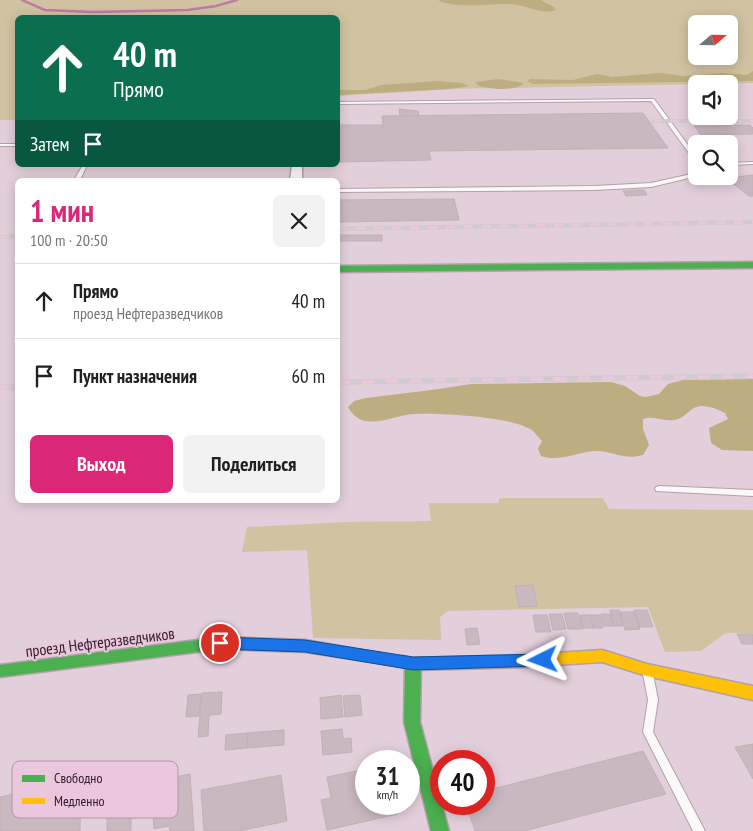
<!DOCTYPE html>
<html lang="ru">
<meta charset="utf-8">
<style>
body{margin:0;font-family:"PT Sans Narrow",sans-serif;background:#f2f2f2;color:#202124;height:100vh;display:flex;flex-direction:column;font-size:19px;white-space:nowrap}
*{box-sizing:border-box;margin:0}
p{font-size:16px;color:#757577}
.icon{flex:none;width:28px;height:28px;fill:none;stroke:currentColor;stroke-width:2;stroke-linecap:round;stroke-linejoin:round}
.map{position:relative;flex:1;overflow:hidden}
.panel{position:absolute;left:15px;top:178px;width:325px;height:325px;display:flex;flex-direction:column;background:#fff;border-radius:8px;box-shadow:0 2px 12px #0003}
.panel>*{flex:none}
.guide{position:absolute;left:15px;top:15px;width:325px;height:152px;border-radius:8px;box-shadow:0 2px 12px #0003;background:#0b6e4f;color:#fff;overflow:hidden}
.needle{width:32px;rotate:70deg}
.fabs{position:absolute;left:688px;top:15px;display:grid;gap:10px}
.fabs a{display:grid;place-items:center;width:50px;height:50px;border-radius:8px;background:#fff;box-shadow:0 2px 12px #0003;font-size:25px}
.speed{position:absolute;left:355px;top:750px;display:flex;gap:10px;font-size:25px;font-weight:700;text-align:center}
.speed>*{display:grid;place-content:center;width:65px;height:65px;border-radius:50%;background:#fff;box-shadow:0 2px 12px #0003;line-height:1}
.speed small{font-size:12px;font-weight:400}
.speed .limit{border:8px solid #d22;background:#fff;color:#111}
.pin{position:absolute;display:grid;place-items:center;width:42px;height:42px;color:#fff;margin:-21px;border:2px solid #fff;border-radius:50%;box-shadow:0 1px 5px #0007}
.me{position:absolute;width:55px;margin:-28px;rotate:267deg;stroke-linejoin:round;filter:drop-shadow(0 0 4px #0008)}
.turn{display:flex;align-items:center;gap:18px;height:105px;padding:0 15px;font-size:22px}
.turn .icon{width:65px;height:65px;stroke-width:2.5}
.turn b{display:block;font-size:35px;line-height:42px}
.then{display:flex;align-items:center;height:48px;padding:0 15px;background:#0003;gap:10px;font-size:19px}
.round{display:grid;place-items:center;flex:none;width:52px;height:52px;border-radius:8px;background:#f2f2f2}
.head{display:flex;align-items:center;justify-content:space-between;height:85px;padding:0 15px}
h1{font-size:30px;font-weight:700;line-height:38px;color:#db2777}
.button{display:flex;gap:10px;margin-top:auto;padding:10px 15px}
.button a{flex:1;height:58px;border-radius:8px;background:#db2777;color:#fff;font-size:20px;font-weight:700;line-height:58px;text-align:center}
.button a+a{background:#f2f2f2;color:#202124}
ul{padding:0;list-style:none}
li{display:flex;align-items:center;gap:15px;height:75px;padding:0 15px;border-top:1px solid #e0e0e0}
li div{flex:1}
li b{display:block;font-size:19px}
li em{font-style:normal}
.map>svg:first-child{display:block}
</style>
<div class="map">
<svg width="753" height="831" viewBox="0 0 753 831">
<rect width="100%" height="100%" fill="#e3cfdb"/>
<!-- green -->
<g fill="#d1c3a1" fill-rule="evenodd">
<path d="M0 0H753V83L453 89 338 96V18H18L17 120H0ZM696 24H729V56H696Z"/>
<polygon points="502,498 603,498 609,509 753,510 753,633 726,633 701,651 665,652 648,607 448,611 440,617 441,640 313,638 307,550 242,552 247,527 345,522 431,521 429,503 499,503 499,499"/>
</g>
<!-- forest -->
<g fill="#bdad81">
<path d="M438 0H541L554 7 556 10C545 15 529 7 518 5 496 1 459 11 438 0Z"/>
<polygon points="753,71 753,81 533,84 527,81 530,79 573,80 597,74 612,77 660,73 684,76 722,73 747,75"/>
<path d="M499 79 524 83C516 92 490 89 479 86L475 82Z"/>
<polygon points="438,81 462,83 469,86 450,89 338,95 338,91 340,90 365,90 381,85"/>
<path d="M753 379V451L722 450 711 443 709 428 728 419 725 413C716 409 704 403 694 408 687 412 683 419 674 420 663 422 654 415 643 419V429L649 445 643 455C625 460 617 453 600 451 580 450 560 463 541 456L538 449 542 441C538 437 534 430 528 428 508 417 440 413 415 414 399 414 382 424 365 421 357 419 352 414 348 407L354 401 366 398 439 389 471 384 611 382 625 386 640 396 646 397 659 394 668 384 683 380Z"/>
</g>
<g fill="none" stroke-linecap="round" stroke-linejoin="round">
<!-- stream -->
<polyline stroke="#c07ba9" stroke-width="2.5" points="22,0 45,10 93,12 188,10 216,6 237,0"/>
</g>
<!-- building -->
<g fill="#c9b8c0" stroke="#c0b0b7">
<polygon points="399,109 418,111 419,116 400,116"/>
<polygon points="643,113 668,148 429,151 431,160 338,162 338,125 383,125 382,116"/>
<polygon points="750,125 753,128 753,134 701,135 694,126"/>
<polygon points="753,175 753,196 749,196 726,178"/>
<polygon points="644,190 647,195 626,196 623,191"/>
<polygon points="454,199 459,220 338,222 338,200"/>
<rect x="338" y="235" width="44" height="6"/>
<polygon points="533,585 537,606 519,607 515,586"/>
<polygon points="610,610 619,610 623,626 614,626"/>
<polygon points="634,610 647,610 653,627 640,627"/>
<polygon points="620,612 634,612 640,629 625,630"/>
<polygon points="564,613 578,613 583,629 568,629"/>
<polygon points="549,614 562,614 566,629 553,630"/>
<polygon points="601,614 610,614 614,626 604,626"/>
<polygon points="533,615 547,615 551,632 536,632"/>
<polygon points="580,615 590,615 593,628 583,628"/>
<polygon points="590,615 600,615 603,628 593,628"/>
<polygon points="477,628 480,644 467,645 465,629"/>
<polygon points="737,634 753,634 753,644 742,644"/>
<polygon points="222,692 221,714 209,715 208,736 198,737 202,693"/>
<polygon points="201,694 199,716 186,717 188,695"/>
<polygon points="341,695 343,717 321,719 320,698"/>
<polygon points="360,695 362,715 345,717 343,696"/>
<polygon points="342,729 343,739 351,738 352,752 323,755 321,731"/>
<polygon points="284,730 284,745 247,748 247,733"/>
<polygon points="247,733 247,748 225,750 226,735"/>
<polygon points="753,744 753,779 735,747"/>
<polygon points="643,751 666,794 524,831 475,831 466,804 484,804 484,791"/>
<polygon points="366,769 366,804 396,804 398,814 327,830 321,800 331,798 327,777"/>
<polygon points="190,774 194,831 170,831 169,826 154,829 153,810 131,815 131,831 107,831 107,790"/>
<polygon points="281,775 287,821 239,831 204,831 201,790"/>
<polygon points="60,785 60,799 81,795 80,831 0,831 0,797"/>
</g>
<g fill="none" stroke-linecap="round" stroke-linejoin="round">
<defs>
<g id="lane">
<polygon points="652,99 654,99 696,156 696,160 694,160 651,101 338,104 338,102"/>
<rect x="0" y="144" width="18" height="2"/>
<polygon points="753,162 753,164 729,165 729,163"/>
<polygon points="83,165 87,165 80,180 74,180"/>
<polygon points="696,173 697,176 651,187 595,190 338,192 338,189 595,186 651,183"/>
<polygon points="659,486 753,490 753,496 656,491 655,489 656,487"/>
<polygon points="648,670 652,671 653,674 658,700 653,732 705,831 693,831 643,732 648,700 643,674 644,671"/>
</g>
<polygon id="street" points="292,165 302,165 302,180 290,180"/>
<g id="fast">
<polygon points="753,262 753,268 338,272 338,266"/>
<polygon points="221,637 305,640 418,660 421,664 420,722 449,831 431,831 404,722 405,667 305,652 221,649 0,677 0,665"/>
</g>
<polygon id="slow" points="602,650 647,664 753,686 753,700 647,676 602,662 524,667 413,670 398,666 396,662 398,658 403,656 413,658 524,655"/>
</defs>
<!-- lane casing -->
<use href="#lane" stroke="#b0a1aa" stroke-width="2"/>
<!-- street casing -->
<use href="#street" stroke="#b0a1aa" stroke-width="3"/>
<!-- fast casing -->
<use href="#fast" stroke="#b0a1aa" stroke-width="3"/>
<!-- slow casing -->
<use href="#slow" stroke="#b0a1aa" stroke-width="3"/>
<!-- lane -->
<use href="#lane" fill="#fbf8fa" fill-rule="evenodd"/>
<!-- street -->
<use href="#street" fill="#fbf8fa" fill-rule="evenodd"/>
<!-- fast -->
<use href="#fast" fill="#4caf50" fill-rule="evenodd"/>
<!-- slow -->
<use href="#slow" fill="#ffc107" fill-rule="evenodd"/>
<defs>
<polyline id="rail-far2" points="654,121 753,121"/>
<g id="rail-far1">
<polyline points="338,229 753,222"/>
<polyline points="0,237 18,236"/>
</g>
<g id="rail">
<polyline points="338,382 753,376"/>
<polyline points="0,387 18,387"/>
</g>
</defs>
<!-- rail-far2 casing -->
<use href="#rail-far2" stroke="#d1cbce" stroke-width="4"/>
<!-- rail-far1 casing -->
<use href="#rail-far1" stroke="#d1cbce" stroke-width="4.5"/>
<!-- rail casing -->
<use href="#rail" stroke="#d1cbce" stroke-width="5.5"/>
<!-- rail-far2 -->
<use href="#rail-far2" stroke="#ebc7dd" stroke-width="2.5" stroke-dasharray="8" stroke-linecap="butt"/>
<!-- rail-far1 -->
<use href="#rail-far1" stroke="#ebc7dd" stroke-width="3" stroke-dasharray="9" stroke-linecap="butt"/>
<!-- rail -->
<use href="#rail" stroke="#ebc7dd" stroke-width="4" stroke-dasharray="12" stroke-linecap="butt"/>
</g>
<!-- route -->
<polygon fill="#1a73e8" stroke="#114b97" points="220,637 305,640 413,657 543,654 548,655 551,660 548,664 543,666 413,670 305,652 220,649 215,647 213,643 215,639"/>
<g text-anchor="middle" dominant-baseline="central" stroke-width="4" stroke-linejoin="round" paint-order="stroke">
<!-- near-street labels -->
<g font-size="16" fill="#2e2129" stroke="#ebc7dd">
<text transform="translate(100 642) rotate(-7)">проезд Нефтеразведчиков</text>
</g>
</g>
<!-- legend -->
<rect x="12" y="761" width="166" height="57" rx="8" fill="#ebc7dd" stroke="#b295a7" stroke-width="1"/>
<rect x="22" y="775" width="23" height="7" fill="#4caf50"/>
<rect x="22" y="798" width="23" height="6" fill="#ffc107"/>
<g font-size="14" fill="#2e2129">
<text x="54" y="783">Свободно</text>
<text x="54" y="806">Медленно</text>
</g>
</svg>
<div class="fabs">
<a><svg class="needle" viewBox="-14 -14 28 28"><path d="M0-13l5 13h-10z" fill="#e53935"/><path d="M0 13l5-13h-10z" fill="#757577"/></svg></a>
<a><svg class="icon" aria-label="sound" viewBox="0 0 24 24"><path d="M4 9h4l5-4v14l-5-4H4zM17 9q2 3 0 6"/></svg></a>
<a><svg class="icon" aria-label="search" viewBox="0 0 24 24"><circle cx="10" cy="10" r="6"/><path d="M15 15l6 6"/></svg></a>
</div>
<div class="speed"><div>31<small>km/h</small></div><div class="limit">40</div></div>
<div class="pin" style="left:220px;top:643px;background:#d93025"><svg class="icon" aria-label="arrive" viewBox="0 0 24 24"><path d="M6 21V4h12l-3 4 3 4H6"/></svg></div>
<svg class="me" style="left:543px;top:660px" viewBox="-20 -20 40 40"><path d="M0-17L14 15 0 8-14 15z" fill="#1a73e8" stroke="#fff" stroke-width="4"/></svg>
<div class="guide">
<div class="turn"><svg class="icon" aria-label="ahead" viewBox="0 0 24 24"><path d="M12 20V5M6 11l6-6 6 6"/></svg><div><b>40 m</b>Прямо</div></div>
<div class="then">Затем<svg class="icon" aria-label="arrive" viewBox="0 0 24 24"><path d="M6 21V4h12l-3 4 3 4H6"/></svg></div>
</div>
<section class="panel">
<div class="head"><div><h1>1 мин</h1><p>100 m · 20:50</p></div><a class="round"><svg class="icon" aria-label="close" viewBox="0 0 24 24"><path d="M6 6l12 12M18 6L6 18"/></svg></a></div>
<ul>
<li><svg class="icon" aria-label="ahead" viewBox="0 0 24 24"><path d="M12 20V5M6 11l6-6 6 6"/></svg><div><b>Прямо</b><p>проезд Нефтеразведчиков</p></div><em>40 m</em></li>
<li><svg class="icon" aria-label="arrive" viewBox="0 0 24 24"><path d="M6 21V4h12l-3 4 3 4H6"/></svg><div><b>Пункт назначения</b></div><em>60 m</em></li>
</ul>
<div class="button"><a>Выход</a><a>Поделиться</a></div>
</section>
</div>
